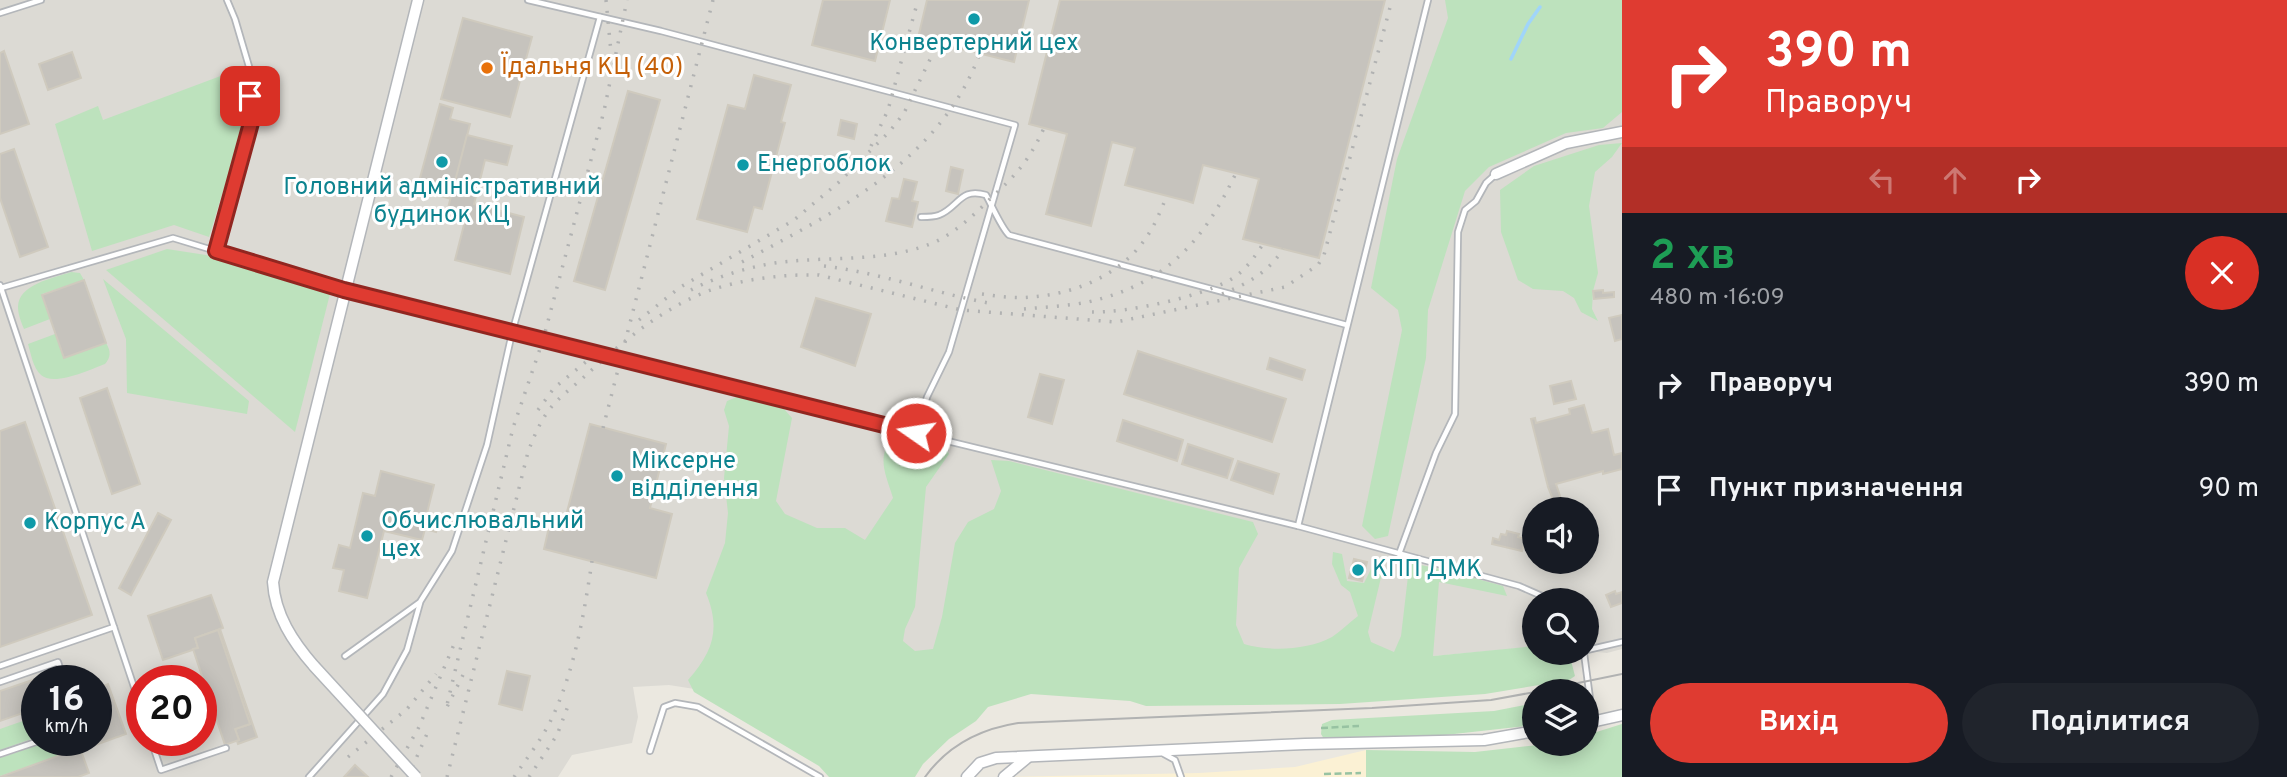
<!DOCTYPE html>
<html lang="uk">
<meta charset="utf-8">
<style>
body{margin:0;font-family:Overpass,sans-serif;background:#20242c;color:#f1f3f6;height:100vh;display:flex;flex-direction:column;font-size:26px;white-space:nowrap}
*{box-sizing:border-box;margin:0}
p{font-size:23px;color:#9ea1a6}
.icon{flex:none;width:38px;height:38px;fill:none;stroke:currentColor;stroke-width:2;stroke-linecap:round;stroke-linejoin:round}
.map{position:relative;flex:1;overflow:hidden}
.details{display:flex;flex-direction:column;background:#171b24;width:665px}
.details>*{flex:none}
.hud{background:#df3b31;color:#fff;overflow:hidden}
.fabs{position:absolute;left:1522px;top:497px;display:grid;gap:14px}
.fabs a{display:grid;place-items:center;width:77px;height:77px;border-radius:50%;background:#171b24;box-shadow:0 4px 18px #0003;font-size:35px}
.speed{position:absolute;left:21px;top:665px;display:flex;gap:14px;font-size:35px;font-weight:700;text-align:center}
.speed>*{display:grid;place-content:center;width:91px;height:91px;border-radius:50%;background:#171b24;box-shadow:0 4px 18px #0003;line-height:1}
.speed small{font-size:18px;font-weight:400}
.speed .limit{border:10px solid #d22;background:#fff;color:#111}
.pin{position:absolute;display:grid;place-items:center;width:60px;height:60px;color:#fff;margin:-30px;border-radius:14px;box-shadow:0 4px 10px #0006}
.me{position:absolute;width:77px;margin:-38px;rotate:283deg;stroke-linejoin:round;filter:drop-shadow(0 0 5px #0008)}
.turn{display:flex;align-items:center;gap:24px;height:147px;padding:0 28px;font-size:32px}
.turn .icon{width:91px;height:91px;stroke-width:2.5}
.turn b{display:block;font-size:49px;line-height:60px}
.lanes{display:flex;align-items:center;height:66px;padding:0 28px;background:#0003;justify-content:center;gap:35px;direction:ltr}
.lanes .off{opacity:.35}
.round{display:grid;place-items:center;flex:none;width:74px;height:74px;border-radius:37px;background:#20242c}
.summary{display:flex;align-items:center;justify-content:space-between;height:119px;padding:0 28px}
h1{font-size:42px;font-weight:700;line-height:52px;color:#1e9e55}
.button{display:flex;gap:14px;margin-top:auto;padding:14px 28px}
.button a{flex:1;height:80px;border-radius:42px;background:#df3b31;color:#fff;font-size:28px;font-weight:700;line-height:80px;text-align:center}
.button a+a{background:#20242c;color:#f1f3f6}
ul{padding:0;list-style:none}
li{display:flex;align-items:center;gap:21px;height:105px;padding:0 28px}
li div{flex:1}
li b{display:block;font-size:26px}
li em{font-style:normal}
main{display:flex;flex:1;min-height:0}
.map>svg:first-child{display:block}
</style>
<main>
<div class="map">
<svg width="1622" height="777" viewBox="0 0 1622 777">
<rect width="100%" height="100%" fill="#ebe8e0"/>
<!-- commercial -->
<polygon fill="#fbf1d4" points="1366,750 1366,777 1009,777 1199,773 1295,767"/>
<!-- industrial -->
<path fill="#dcdad4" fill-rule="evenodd" d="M0 0H1622V649L1607 653 1587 651V600H1535V647L1433 656 701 690 669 685 633 687 638 717 632 743 572 755 558 777H0ZM1535 509H1587V562H1535ZM37 681H96V740H37ZM142 681H201V740H142Z"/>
<!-- green -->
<g fill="#bde2bd">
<polygon points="1445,0 1622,0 1622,112 1603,128 1566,133 1489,167 1465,191 1428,310 1426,358 1388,536 1375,539 1362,526 1402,330 1398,310 1371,288 1397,159 1448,18"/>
<polygon points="242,68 244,123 209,237 174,225 92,251 55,124 98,106 103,120"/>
<polygon points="1622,143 1612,157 1595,172 1589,206 1598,273 1593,291 1592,309 1598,321 1581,312 1574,298 1563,291 1533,289 1518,280 1501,232 1500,190 1534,166 1599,145"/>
<polygon points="167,249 206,255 331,290 295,432 106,270"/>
<path d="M71 272 80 273 84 280 42 294 50 319 24 329C21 322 18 314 18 307 18 284 54 278 71 272Z"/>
<polygon points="103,279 249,401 247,414 127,393 126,339"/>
<path d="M55 334 64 358 106 343C111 351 111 357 105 364 91 369 54 387 41 375 33 368 31 354 28 344Z"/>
<path d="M739 396 784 409 792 418 776 501 785 514 817 528H845L865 540 893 498C885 472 876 458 894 434L944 445 949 454 926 487 915 607 905 629 903 641 915 651 933 649 942 617 955 543 968 522 994 509 1001 491 991 460 1009 461 1253 522 1258 534 1239 568 1236 625 1244 644C1270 652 1308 650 1332 637 1341 631 1350 622 1358 616L1350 592 1341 585 1332 564 1333 552 1342 554 1347 581 1364 583 1377 557 1382 559 1383 569 1368 632 1371 642 1394 652 1401 636 1408 576 1404 567 1405 562 1441 569 1503 586 1507 596 1439 582 1433 656 1535 646V653H1569L1575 676 1569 680 1485 694 1340 704 1146 706 1130 701 1031 694 988 707 976 721 949 739 923 764 915 777H829L819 766 694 692 688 680C713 652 721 629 706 593L725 543 728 513 724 478 729 426 724 410 727 401Z"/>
<polygon points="1535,703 1535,725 1436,736 1324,739 1321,734 1322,724 1332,720 1494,711"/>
<polygon points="37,716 37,737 0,750 0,729"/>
<polygon points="1622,724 1622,777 1366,777 1366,750 1475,752 1547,744 1587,744 1587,735"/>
<polygon points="53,740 78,740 80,748 0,776 0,758"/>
</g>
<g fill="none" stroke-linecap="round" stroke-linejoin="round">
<!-- stream -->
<polyline stroke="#a0d5fa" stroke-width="3.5" points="1511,59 1528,24 1540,7"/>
</g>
<!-- building -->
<g fill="#c6c3bd" stroke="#cfcabe" stroke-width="2">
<polygon points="823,0 890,0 875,61 812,45"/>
<polygon points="927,0 1029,0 1014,62 918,38"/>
<polygon points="1060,0 1385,0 1319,258 1243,239 1259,179 1203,165 1193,203 1187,201 1125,185 1135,148 1112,142 1091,226 1046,214 1067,134 1029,124"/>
<polygon points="463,18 532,37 510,117 441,99"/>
<polygon points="4,51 29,124 0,134 0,53"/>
<polygon points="72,52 81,78 48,90 39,64"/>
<polygon points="754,75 791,85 781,122 785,123 762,209 754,207 747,232 697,219 728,105 745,109"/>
<polygon points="628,91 660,100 605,290 574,281"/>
<polygon points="440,104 453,108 450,119 470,124 451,199 417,189"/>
<polygon points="841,120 857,124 854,139 838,135"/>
<polygon points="467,135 512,146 507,165 485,160 474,204 524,217 510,274 455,260 467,213 448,208"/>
<polygon points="14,149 48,247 20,257 0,198 0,154"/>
<polygon points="951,167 963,170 958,194 946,191"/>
<polygon points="904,179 917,182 912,201 918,202 912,227 886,221 892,198 899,199"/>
<polygon points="84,280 106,343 64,358 42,295"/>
<polygon points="1603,290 1603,293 1614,292 1614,297 1594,299 1593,291"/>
<polygon points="816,298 871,314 855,366 801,347"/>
<polygon points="1622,315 1622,339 1615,341 1609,318"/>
<polygon points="1138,351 1286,399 1272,442 1124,394"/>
<polygon points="1270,358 1305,370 1302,380 1267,369"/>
<polygon points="1040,374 1064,380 1052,424 1028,417"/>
<polygon points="1571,381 1576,399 1554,404 1550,386"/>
<polygon points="107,388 140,484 112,494 80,398"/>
<polygon points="1584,405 1592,433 1608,429 1614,455 1622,453 1622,469 1603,474 1603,471 1556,484 1563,505 1556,507 1548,487 1531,419 1535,418 1536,423 1570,414 1569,409"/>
<polygon points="1123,420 1183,440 1177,461 1117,441"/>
<polygon points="25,422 92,615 0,647 0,431"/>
<polygon points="590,424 666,444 650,508 672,514 656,578 544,549 549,527 562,531"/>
<polygon points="1188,444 1233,459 1227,478 1182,464"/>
<polygon points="1238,461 1279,474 1273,494 1231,480"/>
<polygon points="381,471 434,485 426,517 439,520 436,532 425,529 422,540 384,531 367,598 339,591 344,570 333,568 339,545 350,548 363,493 375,496"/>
<polygon points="158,513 171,520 131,595 119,588"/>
<polygon points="1507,531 1519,534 1518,537 1525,539 1522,551 1492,544 1493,538 1499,540 1501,534 1506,535"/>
<polygon points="1354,559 1367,562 1362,581 1349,578"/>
<polygon points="1615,591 1616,594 1622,592 1622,603 1611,607 1606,595"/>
<polygon points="211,595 223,628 195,638 198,648 163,660 148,616"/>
<polygon points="220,629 257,737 238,744 237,741 239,740 235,729 250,724 218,630"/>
<polygon points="218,630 250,724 235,729 239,740 225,745 193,649 198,648 195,638"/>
<polygon points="507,671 530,676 522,710 499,704"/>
<polygon points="56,672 59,681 37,681 37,708 0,721 0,691"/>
<polygon points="108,684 126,734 90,747 88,740 96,740 96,689"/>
<polygon points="80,748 89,773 78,777 0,777"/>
<polygon points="355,765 368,777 344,777"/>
</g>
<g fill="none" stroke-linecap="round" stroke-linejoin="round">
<defs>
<g id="service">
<polyline points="528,0 661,31 1015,125 949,352 927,397 916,434"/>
<polyline points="0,13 41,0"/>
<path d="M921 217C927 217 934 217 939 215 959 207 960 187 986 195 991 204 1002 229 1009 235L1347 325"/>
<polyline points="216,251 251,123 250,70 235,19 227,0"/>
<polyline points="0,285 1,288 173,238 344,290 791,403 1298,526 1428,0"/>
<polyline points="1298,526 1519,586 1551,600"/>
<polyline points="1399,554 1436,453 1455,414 1458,232 1465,210 1476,201 1486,183 1496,174"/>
<polyline points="114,627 142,711"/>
<polyline points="1587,650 1622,642"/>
<polyline points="1584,653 1593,721"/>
<polyline points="345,656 420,602 452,551 487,445 512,333 600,17"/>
<polyline points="0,666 114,627 1,288"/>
<polyline points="0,682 58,662 64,681"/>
<polyline points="151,740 161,770 226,748"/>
<polyline points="650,751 664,707 675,703 698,707 820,777"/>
<polyline points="0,754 42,740"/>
<polyline points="1164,754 1175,760 1181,777"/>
<polyline points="309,777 383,694 407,650 420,603"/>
</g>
<g id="minor">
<polyline points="1496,174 1566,143 1622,132"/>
<path d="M314 666C293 642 275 615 273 582L418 0"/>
<polyline points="1587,723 1622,715"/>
<polyline points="967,777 980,763 996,758 1305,744 1484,740 1535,731"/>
<polyline points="1004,777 1027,758"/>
</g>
</defs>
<!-- service casing -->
<use href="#service" stroke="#b3b6ba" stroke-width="8"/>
<!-- minor casing -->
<use href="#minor" stroke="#b3b6ba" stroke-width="13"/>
<!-- path -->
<g stroke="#97c2a2" stroke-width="2.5" stroke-dasharray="7 3.5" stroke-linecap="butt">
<polyline points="1321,728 1359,726"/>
<polyline points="1324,774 1361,773"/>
</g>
<!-- service -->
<use href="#service" stroke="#fff" stroke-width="4.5"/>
<!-- minor -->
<use href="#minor" stroke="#fff" stroke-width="10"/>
<!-- tram -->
<g stroke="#b1b2b2" stroke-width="2">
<polyline points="1539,691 1622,674"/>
<path d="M925 777C948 745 980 729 1018 723L1372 708 1491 700 1535 692"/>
</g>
<!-- rail -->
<g stroke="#b1b2b2" stroke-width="3.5" stroke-dasharray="2 9" stroke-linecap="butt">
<polyline points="606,0 611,52"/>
<polyline points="871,146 888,110 918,0"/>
<path d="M742 262C836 212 941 160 980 53"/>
<path d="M824 266C882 273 937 294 994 304"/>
<path d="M691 290C719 275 761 263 793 261 840 257 891 261 935 242 956 232 974 215 990 199 1016 175 1029 161 1044 128"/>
<path d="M982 294C998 296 1015 299 1031 297 1076 294 1123 274 1148 235 1156 223 1161 209 1167 196"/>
<path d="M1222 294C1247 284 1269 272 1283 249"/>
<path d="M1024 309C1045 307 1068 306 1088 302 1166 284 1203 242 1236 173"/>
<path d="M1092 312C1126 313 1200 297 1230 280 1245 271 1254 258 1263 244"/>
<polyline points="639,320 679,288 794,220 838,183 890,131 904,113 938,43"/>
<polyline points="538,410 554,388 587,361"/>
<polyline points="603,428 713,0"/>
<polyline points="463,675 446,709 513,428 543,340 604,111 627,0"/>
<polyline points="348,757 407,709 436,674"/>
<polyline points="391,777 419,727 455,642"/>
<polyline points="408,777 430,727"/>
<path d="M447 777 528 452C534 436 541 419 553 405 562 395 574 386 585 376 621 343 661 309 708 291 742 279 784 274 819 275L961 310 1116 322 1285 287 1318 265 1324 255 1392 0"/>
<path d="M514 777C527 758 542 739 552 718 575 669 584 614 592 561"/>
<polyline points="529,777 557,735 568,706"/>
</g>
<defs>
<polyline id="minor-bridge" points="314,666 416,777"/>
</defs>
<!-- minor-bridge casing -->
<use href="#minor-bridge" stroke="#b3b6ba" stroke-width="13" stroke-linecap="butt"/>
<!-- minor-bridge -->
<use href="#minor-bridge" stroke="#fff" stroke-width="10"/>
</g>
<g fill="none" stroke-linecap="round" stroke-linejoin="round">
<defs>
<polyline id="route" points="250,96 251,123 216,251 344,290 916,433"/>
</defs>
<!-- route casing -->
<use href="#route" stroke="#912620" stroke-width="18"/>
<!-- route -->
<use href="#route" stroke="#df3b31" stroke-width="12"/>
</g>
<!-- markers -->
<g fill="#0f9aa8" stroke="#fff" stroke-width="2.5">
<circle cx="974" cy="19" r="7"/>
<circle cx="442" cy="162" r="7"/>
<circle cx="743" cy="165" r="7"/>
<circle cx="617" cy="476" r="7"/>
<circle cx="30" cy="523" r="7"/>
<circle cx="367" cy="536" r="7"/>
<circle cx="1358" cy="570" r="7"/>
</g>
<circle fill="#e8710a" stroke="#fff" stroke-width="2.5" cx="487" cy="68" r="7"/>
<g text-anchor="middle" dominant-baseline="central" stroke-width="6" stroke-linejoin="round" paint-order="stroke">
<!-- culture labels -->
<g font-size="24" fill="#0d838f" stroke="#fff" text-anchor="start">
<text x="974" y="44" text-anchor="middle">Конвертерний цех</text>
<text x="757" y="165">Енергоблок</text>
<text x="442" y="188" text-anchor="middle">Головний адміністративний<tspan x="442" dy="28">будинок КЦ</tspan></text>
<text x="631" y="462">Міксерне<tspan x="631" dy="28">відділення</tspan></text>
<text x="381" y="522">Обчислювальний<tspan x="381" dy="28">цех</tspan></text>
<text x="44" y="523">Корпус А</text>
<text x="1372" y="570">КПП ДМК</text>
</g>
<!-- food labels -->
<g font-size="24" fill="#c56008" stroke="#fff" text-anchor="start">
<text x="501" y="68">Їдальня КЦ (40)</text>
</g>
</g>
</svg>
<div class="fabs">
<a><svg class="icon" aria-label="sound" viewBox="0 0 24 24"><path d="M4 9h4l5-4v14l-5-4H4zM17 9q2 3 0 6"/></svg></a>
<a><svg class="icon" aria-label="search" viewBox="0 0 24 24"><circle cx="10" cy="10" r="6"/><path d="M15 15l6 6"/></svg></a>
<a><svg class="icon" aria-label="layers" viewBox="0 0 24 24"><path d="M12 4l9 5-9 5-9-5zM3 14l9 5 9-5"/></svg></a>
</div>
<div class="speed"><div>16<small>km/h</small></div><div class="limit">20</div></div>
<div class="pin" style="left:250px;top:96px;background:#d93025"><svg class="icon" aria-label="arrive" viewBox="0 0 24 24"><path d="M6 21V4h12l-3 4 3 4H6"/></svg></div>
<svg class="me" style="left:916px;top:433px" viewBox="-20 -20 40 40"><circle r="17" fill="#df3b31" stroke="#fff" stroke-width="3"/><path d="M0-11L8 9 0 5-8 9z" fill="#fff"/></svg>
</div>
<section class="details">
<div class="hud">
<div class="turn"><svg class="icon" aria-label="right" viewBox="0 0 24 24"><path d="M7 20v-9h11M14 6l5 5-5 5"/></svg><div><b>390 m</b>Праворуч</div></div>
<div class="lanes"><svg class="icon off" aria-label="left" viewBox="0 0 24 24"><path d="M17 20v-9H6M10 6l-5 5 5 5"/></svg><svg class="icon off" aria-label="ahead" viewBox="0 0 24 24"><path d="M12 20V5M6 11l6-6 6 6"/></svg><svg class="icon" aria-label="right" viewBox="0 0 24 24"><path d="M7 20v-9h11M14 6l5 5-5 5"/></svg></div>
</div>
<div class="summary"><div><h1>2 хв</h1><p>480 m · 16:09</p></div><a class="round" style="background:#d93025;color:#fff"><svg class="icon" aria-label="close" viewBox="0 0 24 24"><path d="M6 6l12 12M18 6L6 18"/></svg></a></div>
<ul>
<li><svg class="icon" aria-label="right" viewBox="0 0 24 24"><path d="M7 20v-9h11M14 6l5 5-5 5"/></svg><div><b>Праворуч</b></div><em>390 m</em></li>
<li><svg class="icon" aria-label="arrive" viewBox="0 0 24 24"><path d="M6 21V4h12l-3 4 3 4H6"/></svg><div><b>Пункт призначення</b></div><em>90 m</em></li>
</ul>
<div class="button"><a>Вихід</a><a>Поділитися</a></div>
</section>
</main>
